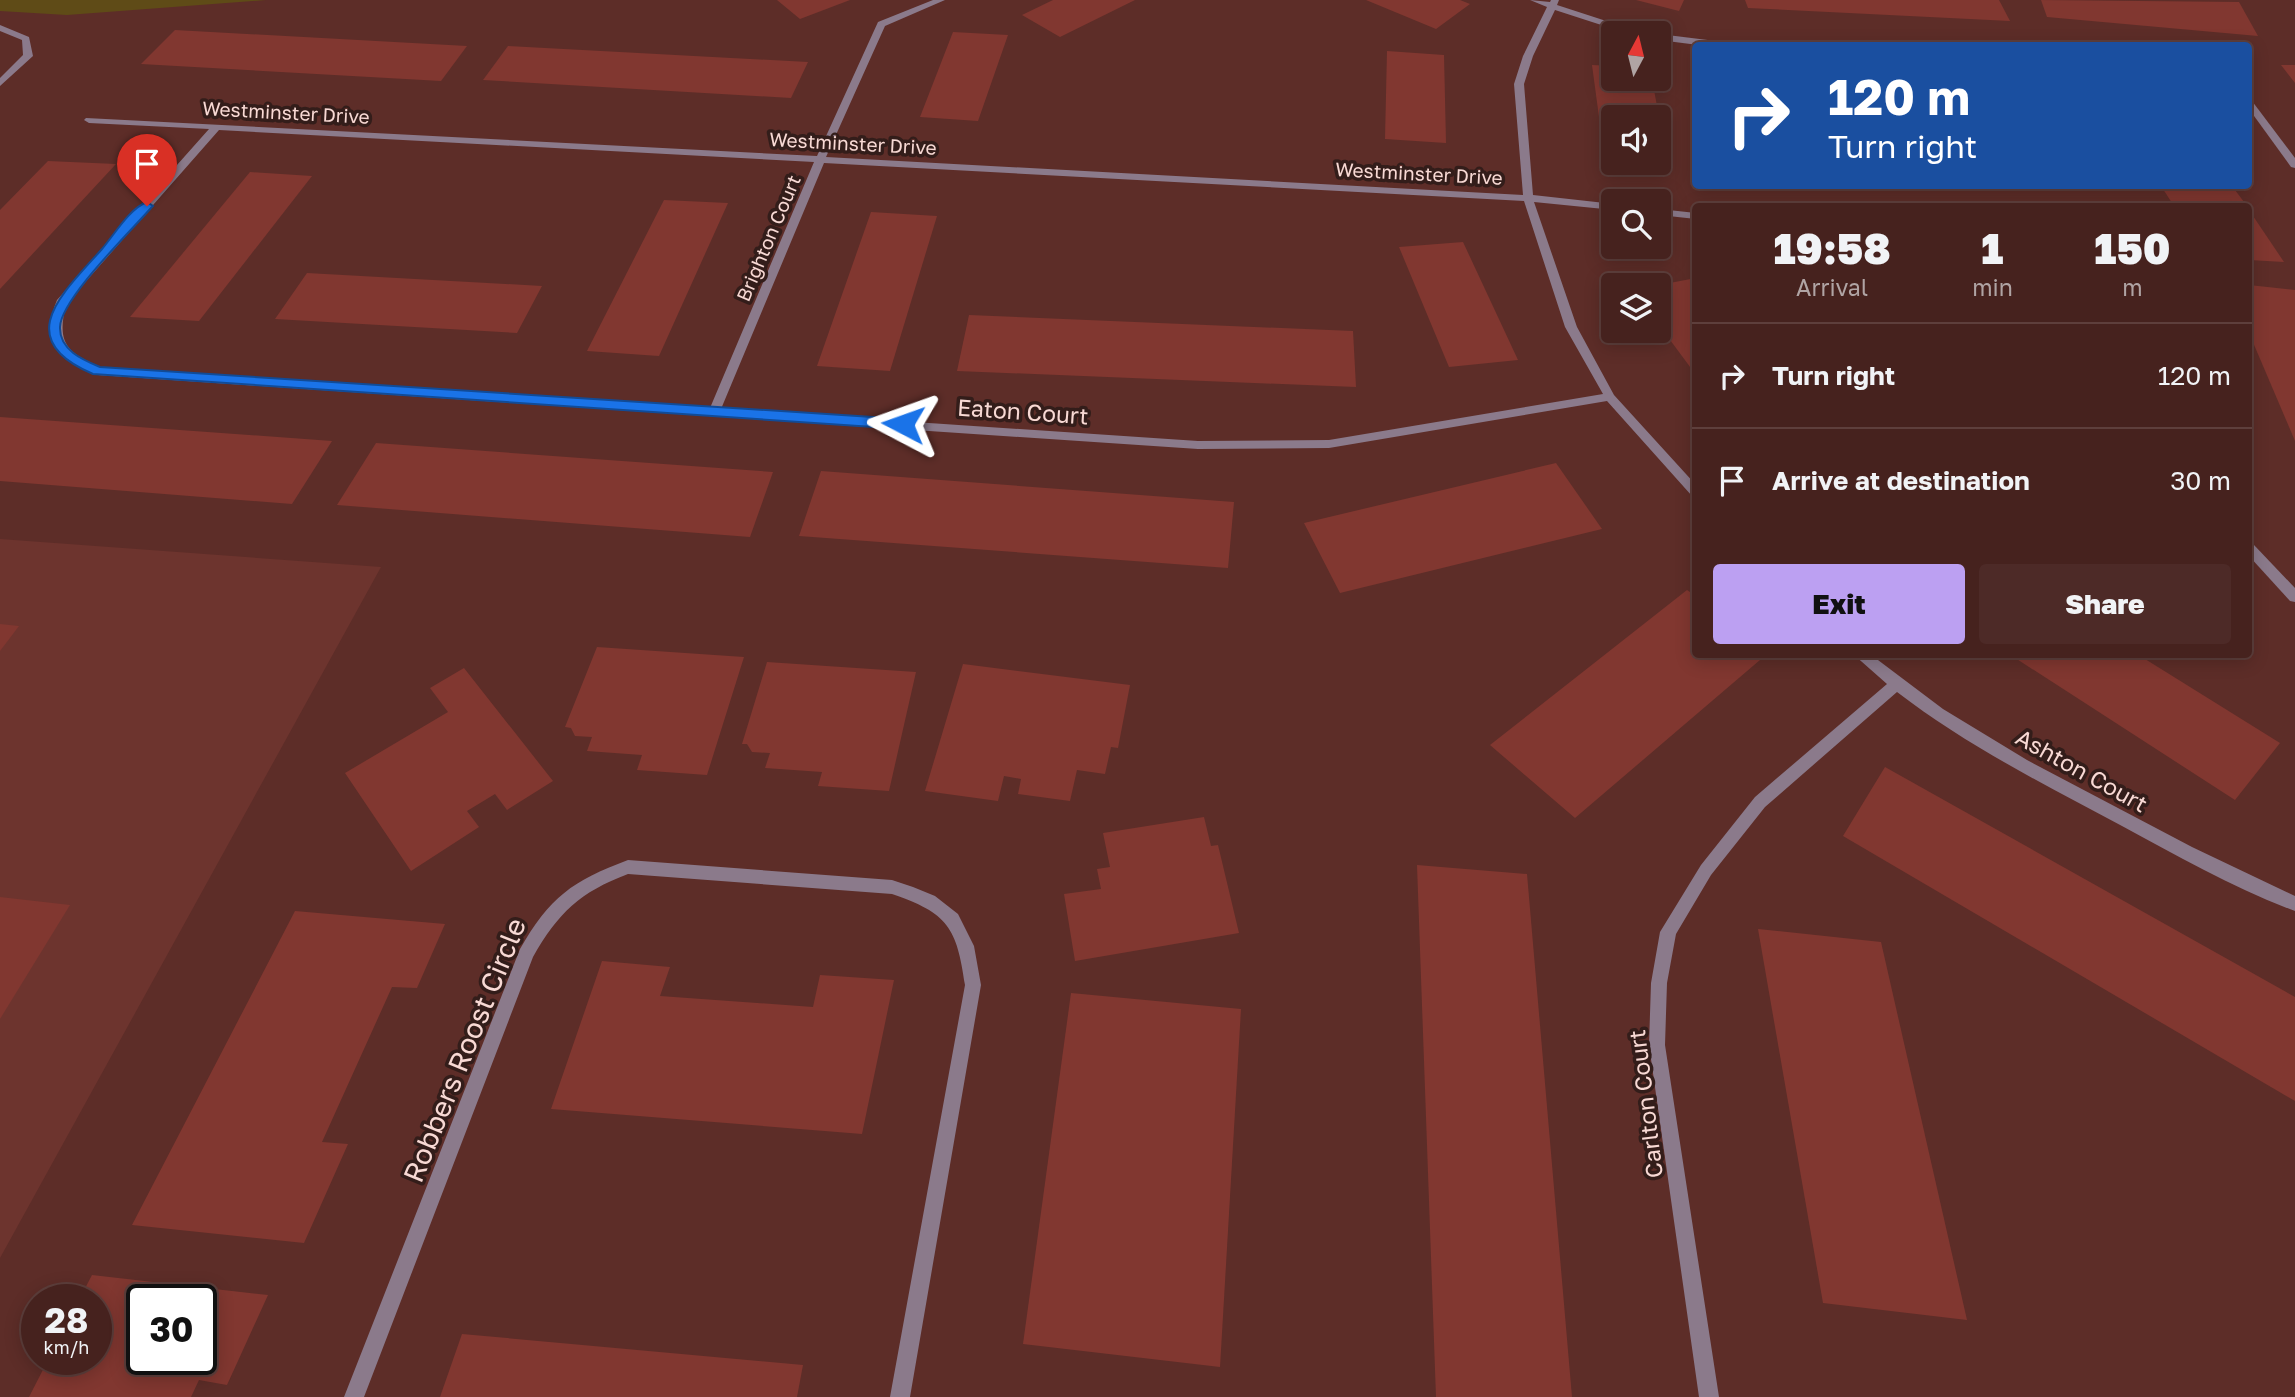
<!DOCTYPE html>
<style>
body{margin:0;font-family:"Golos Text",sans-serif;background:#4d2a27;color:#f1f3f6;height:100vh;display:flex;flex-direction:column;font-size:26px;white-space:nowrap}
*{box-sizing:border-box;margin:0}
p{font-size:23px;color:#b0a4a4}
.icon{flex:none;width:38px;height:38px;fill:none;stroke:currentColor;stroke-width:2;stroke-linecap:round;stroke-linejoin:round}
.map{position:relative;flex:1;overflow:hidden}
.panel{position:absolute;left:1692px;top:203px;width:560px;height:455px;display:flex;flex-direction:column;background:#46221e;border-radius:7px;box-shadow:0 4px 18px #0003,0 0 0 2px #5e3f3c}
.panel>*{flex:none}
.guide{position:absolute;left:1692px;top:42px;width:560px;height:147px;border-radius:7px;box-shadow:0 4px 18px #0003,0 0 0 2px #5e3f3c;background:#1a4fa0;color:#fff;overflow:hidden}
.needle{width:46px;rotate:7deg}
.buttons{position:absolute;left:1601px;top:21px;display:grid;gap:14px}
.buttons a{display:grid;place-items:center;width:70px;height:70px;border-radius:7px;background:#46221e;box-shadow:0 4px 18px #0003,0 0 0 2px #5e3f3c;font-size:35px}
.speed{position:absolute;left:21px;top:1284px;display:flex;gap:14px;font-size:35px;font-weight:700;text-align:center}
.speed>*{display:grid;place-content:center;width:91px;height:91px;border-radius:50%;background:#46221e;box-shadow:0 4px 18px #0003,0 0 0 2px #5e3f3c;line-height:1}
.speed small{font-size:18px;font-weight:400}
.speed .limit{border:4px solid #111;border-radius:10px;background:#fff;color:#111}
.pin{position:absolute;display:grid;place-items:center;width:60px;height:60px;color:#fff;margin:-72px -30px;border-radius:50% 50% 50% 0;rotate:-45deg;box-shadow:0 0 7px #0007}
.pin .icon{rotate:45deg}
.me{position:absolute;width:77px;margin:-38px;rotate:274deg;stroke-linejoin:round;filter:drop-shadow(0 0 5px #0008)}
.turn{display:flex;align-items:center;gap:24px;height:147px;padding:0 21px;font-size:32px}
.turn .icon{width:91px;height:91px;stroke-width:2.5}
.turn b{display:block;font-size:49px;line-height:60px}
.eta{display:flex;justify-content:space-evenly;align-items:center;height:119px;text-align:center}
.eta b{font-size:42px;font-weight:800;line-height:49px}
.button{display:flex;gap:14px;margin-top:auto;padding:14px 21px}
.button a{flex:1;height:80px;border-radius:7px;background:#bca0f2;color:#111;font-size:28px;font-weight:800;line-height:80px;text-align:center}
.button a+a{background:#4d2a27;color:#f1f3f6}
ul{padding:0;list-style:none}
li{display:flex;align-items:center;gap:21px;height:105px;padding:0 21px;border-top:2px solid #5e3f3c}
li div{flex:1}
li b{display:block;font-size:26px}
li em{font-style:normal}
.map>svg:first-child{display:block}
</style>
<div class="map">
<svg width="2295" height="1397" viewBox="0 0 2295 1397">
<rect width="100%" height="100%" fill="#5d2d28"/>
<!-- built -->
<polygon fill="#6d342e" points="0,539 381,567 0,1258"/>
<!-- green -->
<polygon fill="#5f4b17" points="0,0 266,0 67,15 0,11"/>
<!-- building -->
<g fill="#813730" fill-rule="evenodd">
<polygon points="777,0 850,0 800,19"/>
<polygon points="1053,0 1135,0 1060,37 1022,15"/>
<polygon points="1366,0 1460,0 1470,4 1436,29"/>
<polygon points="1636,0 1684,0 1679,11"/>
<polygon points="1745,0 1999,0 2010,21 1748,8"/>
<polygon points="2041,0 2239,2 2258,36 2047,17"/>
<polygon points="175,30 467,46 441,81 141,64"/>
<polygon points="953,32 1008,35 978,121 920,117"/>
<polygon points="508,46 808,62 791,98 483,80"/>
<polygon points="1387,51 1444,55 1446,143 1385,139"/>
<polygon points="1592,65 1614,66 1614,79 1652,79 1659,117 1614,117 1614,155 1604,154"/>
<polygon points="2281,65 2295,65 2295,83"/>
<polygon points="1659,124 1660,124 1667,159 1659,158"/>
<polygon points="48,161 116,164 0,289 0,210"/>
<polygon points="250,172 312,176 199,321 130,317"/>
<polygon points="2161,186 2232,186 2247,206 2174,206"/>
<polygon points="664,200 728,203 659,356 587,351"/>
<polygon points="2249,210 2284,262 2249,260"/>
<polygon points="871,212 937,216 890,371 817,366"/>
<polygon points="1463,242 1518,360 1449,367 1399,247"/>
<polygon points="307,273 542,286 517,333 275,319"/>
<polygon points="1696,278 1696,375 1659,325 1659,285"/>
<polygon points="2249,285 2295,290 2295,441 2249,333"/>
<polygon points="969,315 1353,331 1356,387 957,371"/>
<polygon points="0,417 332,441 292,504 0,481"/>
<polygon points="376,443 773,472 750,537 337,505"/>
<polygon points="1556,463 1602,529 1340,593 1304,523"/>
<polygon points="821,471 1234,502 1228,568 799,536"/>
<polygon points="1687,590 1696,596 1696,654 1767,654 1575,818 1490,745"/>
<polygon points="0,624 19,626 0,651"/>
<polygon points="597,647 744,657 707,775 637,770 642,755 587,751 592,737 575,736 571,728 565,727"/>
<polygon points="2009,654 2137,654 2280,743 2235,800"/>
<polygon points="767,662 916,672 889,791 818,786 822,772 765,768 770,753 752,752 747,744 742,744"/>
<polygon points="963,664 1130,685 1118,748 1111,747 1105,774 1077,770 1070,801 1018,794 1021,779 1004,776 998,801 925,791"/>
<polygon points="464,668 553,781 507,810 495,794 467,811 479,827 411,871 345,773 448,712 430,688"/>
<polygon points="1885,767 2295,997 2295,1101 1843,836"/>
<polygon points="1204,817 1211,846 1218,845 1239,933 1075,961 1064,894 1101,889 1097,869 1110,867 1103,833"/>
<polygon points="1417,865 1527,874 1572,1397 1436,1397"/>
<polygon points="0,897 70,905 0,1019"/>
<polygon points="295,911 445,924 417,988 392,987 322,1142 348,1144 304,1243 132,1225"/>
<polygon points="1758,929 1881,942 1967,1320 1823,1303"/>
<polygon points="602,961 670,967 660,996 813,1007 820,975 894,980 862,1134 551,1109"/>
<polygon points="1071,993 1241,1009 1220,1367 1023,1344"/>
<path d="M92 1275 268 1295 227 1385 199 1380 191 1397H29L48 1360H96V1300H79ZM142 1300H201V1360H142Z"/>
<polygon points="462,1334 803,1365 797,1397 440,1397"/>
</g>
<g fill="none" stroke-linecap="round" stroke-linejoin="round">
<!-- lane -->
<polygon fill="#8b7a8b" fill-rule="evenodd" points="0,25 29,37 33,56 0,86 0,78 23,55 22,40 0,31"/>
<!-- street -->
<g fill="#8b7a8b" fill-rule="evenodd">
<path d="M933 0H945L885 26 826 157 1523 195 1514 84 1523 56 1547 7 1530 0 1550 2 1551 0H1559L1557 5 1637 31 1638 33H1626L1555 10 1533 56 1524 84 1533 195 1614 204V210L1534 202 1577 327 1614 395 1696 485V497L1692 496 1607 401 1329 448 1198 449 98 375C61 363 40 340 57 300L209 129 89 123 84 120 86 118 817 156 878 22ZM219 130 814 162 710 408 100 367C65 352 57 342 66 304ZM824 163 1524 201 1565 327 1603 394 1329 440 1198 441 721 409Z"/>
<polygon points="1659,34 1732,43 1736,46 1706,46 1659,40"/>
<polygon points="2249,100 2252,101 2295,158 2295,168 2291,167 2249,109"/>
<polygon points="1659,209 1696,213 1696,219 1659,215"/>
<polygon points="2249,543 2254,545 2295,588 2295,602 2290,601 2249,556"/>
<path d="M1853 654H1870L1943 709 2027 760 2192 847 2295 896V911C2235 889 2178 856 2122 826 2045 785 1966 745 1897 692L1765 807 1711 875 1676 934 1667 983 1665 1045 1719 1397H1699L1649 1045 1651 983 1660 932 1701 865 1755 797 1887 684Z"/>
<path d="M628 860 892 880 913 887 935 896 958 914 974 946 981 985 910 1397H890L965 985C957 928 948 913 892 894L628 874C580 892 558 913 533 957L364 1397H344L520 949C550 897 572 881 628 860Z"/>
</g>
</g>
<!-- route -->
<path fill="#1a73e8" stroke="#114b97" stroke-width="2" d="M147 202 153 206 151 208C130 232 61 299 60 327 59 350 83 360 100 367L903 419 910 424 903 429 93 374C10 339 63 293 102 249 114 235 130 208 147 202Z"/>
<g text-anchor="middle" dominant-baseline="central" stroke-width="7" stroke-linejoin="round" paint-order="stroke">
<!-- far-street labels -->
<g font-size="19" fill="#f8d9d4" stroke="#331d1a">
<text transform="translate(286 112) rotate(3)">Westminster Drive</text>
<text transform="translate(853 143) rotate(3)">Westminster Drive</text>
<text transform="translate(1419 173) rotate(3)">Westminster Drive</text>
<text transform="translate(768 238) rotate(-67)">Brighton Court</text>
</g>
<!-- street labels -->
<g font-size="23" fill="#f8d9d4" stroke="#331d1a">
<text transform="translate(1023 411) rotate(4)">Eaton Court</text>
<text transform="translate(2082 770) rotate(29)">Ashton Court</text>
<text transform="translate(1645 1104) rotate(-97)">Carlton Court</text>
</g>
<!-- near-street labels -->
<g font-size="28" fill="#f8d9d4" stroke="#331d1a">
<text transform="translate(464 1050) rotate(-68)">Robbers Roost Circle</text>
</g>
</g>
</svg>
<div class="buttons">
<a><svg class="needle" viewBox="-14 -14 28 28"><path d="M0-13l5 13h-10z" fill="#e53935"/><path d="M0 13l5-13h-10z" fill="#b0a4a4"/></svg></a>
<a><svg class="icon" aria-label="sound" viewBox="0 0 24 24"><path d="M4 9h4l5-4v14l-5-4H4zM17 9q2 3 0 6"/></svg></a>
<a><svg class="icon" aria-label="search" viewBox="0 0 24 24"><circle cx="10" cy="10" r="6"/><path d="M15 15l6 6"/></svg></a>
<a><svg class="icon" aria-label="layers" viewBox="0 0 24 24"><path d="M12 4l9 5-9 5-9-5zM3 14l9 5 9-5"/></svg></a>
</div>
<div class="speed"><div>28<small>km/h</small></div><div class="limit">30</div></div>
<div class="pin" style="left:147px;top:206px;background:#d93025"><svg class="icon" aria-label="arrive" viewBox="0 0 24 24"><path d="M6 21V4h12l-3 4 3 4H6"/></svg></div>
<svg class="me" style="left:903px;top:424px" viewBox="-20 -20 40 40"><path d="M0-17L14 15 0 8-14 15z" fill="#1a73e8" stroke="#fff" stroke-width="4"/></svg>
<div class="guide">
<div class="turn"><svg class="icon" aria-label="right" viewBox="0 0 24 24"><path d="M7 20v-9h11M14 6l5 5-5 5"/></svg><div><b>120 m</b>Turn right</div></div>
</div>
<section class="panel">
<div class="eta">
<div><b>19:58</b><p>Arrival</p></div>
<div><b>1</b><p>min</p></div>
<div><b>150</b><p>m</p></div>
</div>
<ul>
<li><svg class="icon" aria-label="right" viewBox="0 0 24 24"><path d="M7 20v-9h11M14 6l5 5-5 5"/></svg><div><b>Turn right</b></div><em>120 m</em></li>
<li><svg class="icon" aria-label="arrive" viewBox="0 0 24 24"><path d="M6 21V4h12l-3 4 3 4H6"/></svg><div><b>Arrive at destination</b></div><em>30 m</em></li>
</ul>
<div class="button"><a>Exit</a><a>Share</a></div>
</section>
</div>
